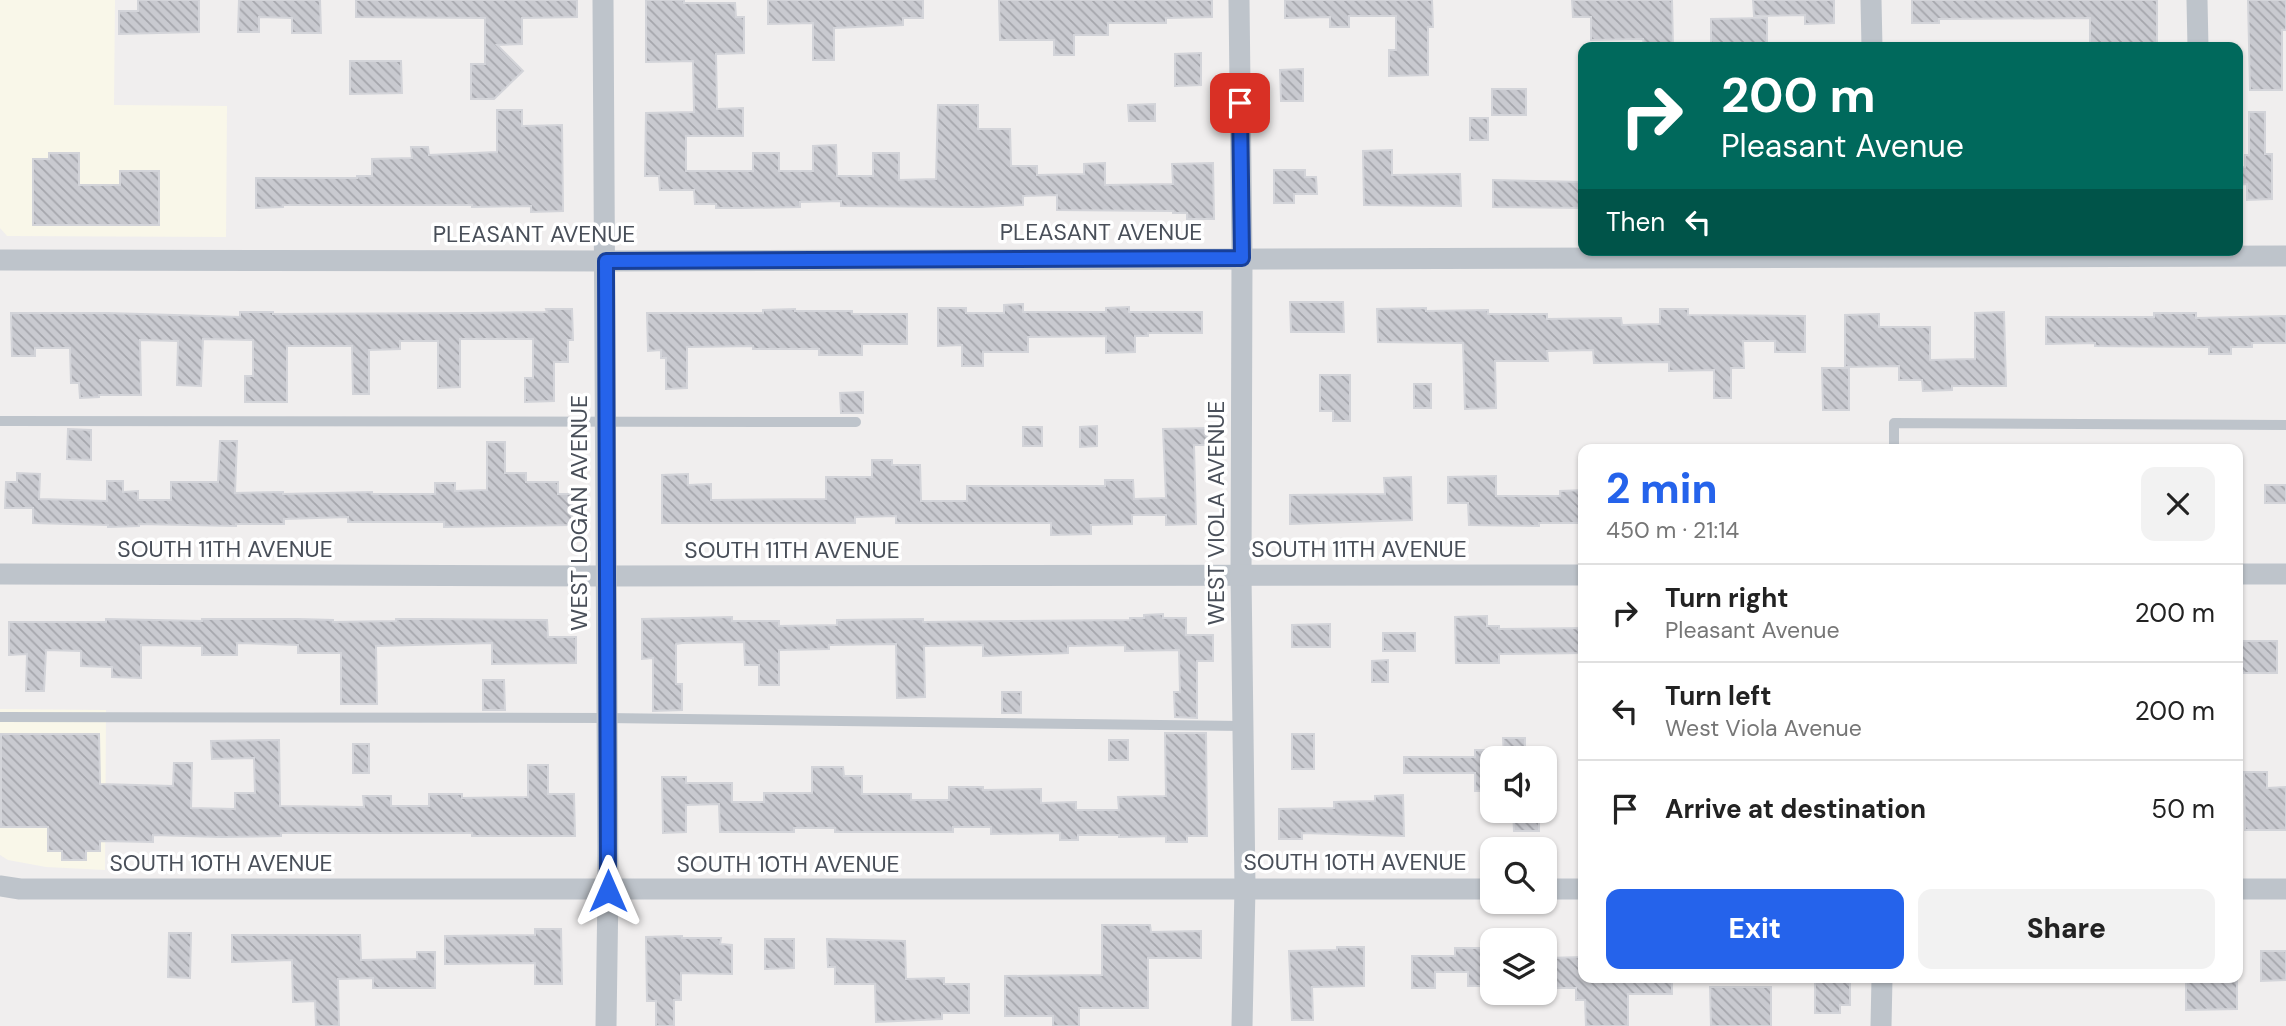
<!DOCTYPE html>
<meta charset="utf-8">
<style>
body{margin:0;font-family:"DM Sans",sans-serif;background:#f2f2f2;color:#222;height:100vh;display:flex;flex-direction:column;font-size:26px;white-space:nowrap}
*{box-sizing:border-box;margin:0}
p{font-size:23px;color:#767676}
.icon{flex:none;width:38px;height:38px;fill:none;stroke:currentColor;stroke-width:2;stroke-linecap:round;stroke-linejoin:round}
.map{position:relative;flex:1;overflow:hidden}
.details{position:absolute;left:1578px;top:444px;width:665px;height:539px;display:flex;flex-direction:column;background:#fff;border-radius:14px;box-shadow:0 2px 5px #0004}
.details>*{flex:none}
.top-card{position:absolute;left:1578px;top:42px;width:665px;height:214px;border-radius:14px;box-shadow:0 2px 5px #0004;background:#00695c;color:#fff;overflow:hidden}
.buttons{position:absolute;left:1480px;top:746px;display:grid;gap:14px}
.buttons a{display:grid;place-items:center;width:77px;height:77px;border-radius:14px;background:#fff;box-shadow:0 2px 5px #0004;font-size:35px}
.pin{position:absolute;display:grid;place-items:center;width:60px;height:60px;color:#fff;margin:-30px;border-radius:14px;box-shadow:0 4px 10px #0006}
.me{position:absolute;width:77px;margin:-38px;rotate:0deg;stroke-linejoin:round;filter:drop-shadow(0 0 5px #0008)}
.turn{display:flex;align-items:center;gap:24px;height:147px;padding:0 28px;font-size:32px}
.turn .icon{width:91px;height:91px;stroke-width:2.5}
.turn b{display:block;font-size:49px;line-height:60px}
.then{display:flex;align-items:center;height:66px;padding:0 28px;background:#0003;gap:14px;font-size:26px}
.round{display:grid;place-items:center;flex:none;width:74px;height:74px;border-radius:14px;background:#f2f2f2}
.head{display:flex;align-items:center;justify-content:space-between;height:119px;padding:0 28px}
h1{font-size:42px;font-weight:800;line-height:52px;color:#2563eb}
.action{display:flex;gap:14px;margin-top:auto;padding:14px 28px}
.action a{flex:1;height:80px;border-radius:14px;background:#2563eb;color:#fff;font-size:28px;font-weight:800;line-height:80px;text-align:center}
.action a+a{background:#f2f2f2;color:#222}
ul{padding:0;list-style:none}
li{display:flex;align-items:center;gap:21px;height:98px;padding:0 28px;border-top:2px solid #e0e0e0}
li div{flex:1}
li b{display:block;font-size:26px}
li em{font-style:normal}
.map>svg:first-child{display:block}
</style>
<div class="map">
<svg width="2286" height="1026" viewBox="0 0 2286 1026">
<defs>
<pattern id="building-back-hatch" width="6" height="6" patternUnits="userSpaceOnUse" patternTransform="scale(1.75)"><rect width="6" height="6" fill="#c9cad0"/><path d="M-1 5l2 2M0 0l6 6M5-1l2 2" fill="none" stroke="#a5a6ac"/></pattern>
</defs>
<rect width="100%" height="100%" fill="#f0eeee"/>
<!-- commercial -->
<g fill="#f9f7e9">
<polygon points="0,0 115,0 114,105 227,106 226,237 7,236 0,228"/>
<polygon points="0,709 106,710 105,870 46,867 8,860 0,855"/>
</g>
<!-- building -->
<g fill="url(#building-back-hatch)" stroke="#d3d4d9" stroke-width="2">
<polygon points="138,0 199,0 199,32 119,34 119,11 138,11"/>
<polygon points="239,0 320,0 321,33 292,33 292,18 259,17 259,32 238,32"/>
<polygon points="356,0 577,0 577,17 522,18 522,44 497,45 523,71 494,99 471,99 471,64 485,64 485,18 356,17"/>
<polygon points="646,0 684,0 684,3 735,3 736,17 744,17 744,53 716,54 717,109 743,108 743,136 686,136 686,171 753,171 753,153 779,153 779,171 813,171 813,146 836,145 837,176 873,176 873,153 899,153 899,180 936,179 938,105 978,105 978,129 1010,129 1011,166 1037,166 1037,175 1084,174 1084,164 1105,163 1105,185 1173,184 1172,164 1213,163 1214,219 1187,219 1187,213 1173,213 1173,211 1057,210 1057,195 1023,196 1023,205 978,207 841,206 841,201 800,202 800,207 740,208 716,208 716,204 695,204 694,190 660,190 659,176 645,176 646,113 694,112 693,61 646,62"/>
<polygon points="768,0 923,0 923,18 903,18 903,25 834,28 834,60 813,60 813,23 768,24"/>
<polygon points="999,0 1212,0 1212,17 1166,18 1166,23 1108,23 1108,35 1074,35 1074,55 1054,55 1054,40 1000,40"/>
<polygon points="1285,0 1432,0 1433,27 1428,27 1428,75 1389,76 1389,50 1396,50 1396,16 1349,16 1349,27 1330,27 1330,17 1285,18"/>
<polygon points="1572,0 1672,0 1673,47 1644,47 1643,39 1591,40 1591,17 1573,17"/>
<polygon points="1753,0 1834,0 1834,23 1805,24 1805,15 1754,16"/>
<polygon points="1912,0 2157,0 2157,47 2090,47 2090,18 1939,19 1939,23 1912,23"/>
<polygon points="2248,0 2286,0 2286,30 2282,30 2282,90 2250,90"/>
<polygon points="1767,18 1767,47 1711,47 1711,19"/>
<polygon points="1201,53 1201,85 1175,86 1175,54"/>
<polygon points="350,61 401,61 402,93 350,94"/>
<polygon points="1303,69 1303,101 1281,101 1280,70"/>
<rect x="1492" y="89" width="34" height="26"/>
<polygon points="1155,104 1155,121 1129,121 1128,105"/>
<polygon points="497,110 522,110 522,126 562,125 563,211 531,212 531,206 472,207 472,205 283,205 283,207 256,208 256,178 357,178 357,176 372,176 372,159 412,158 411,147 428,147 429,155 497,152"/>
<polygon points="2249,112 2265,112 2265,154 2272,154 2272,199 2247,200 2247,184 2238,185 2238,168 2245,167 2245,155 2249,155"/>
<rect x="1470" y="118" width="18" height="22"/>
<polygon points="1392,150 1392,175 1460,174 1461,206 1364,205 1363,151"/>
<polygon points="49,153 79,153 79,185 120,185 120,171 159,171 159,225 33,225 33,159 49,159"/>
<polygon points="1274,170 1305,170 1305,177 1316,177 1317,194 1294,194 1294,203 1274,203"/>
<polygon points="1493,180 1584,182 1584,208 1493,207"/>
<polygon points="1290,302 1343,302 1344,332 1291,332"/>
<polygon points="1023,304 1023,312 1106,312 1106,308 1129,307 1129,312 1202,312 1202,333 1148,333 1148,336 1135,336 1135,352 1106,353 1106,336 1028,337 1028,352 983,352 983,366 962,366 962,345 938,346 938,308 966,308 966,313 1004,313 1004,305"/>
<polygon points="1426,308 1426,311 1488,310 1488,314 1547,314 1547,319 1621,318 1622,325 1660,324 1660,309 1688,309 1688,315 1805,316 1805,352 1775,352 1775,341 1743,341 1744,368 1731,368 1731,398 1714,398 1714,370 1669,371 1669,362 1594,363 1593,350 1547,351 1548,361 1495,361 1496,408 1465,409 1463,343 1378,342 1377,309"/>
<polygon points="546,309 572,309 573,340 568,340 568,362 554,362 554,401 525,402 525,378 533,378 533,339 460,339 460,387 438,388 438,341 400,341 400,349 369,350 369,394 353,394 352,346 287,346 287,402 245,402 245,376 253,376 253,340 203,339 201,386 177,385 178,341 140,340 141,395 99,395 99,397 80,398 79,383 71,383 70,348 35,348 35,356 12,356 11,313 108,313 240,317 240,312 273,312 273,314 474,313 547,312"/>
<polygon points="795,309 795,311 852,311 852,314 907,314 907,344 862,344 862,355 819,355 819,349 753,349 753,346 687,347 687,388 666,389 666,358 661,358 661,350 648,351 647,313 763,313 763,310"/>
<polygon points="2004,312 2006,386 1952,386 1952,390 1923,391 1922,380 1899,380 1899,366 1845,367 1845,315 1879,314 1879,327 1930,327 1930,360 1975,359 1975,313"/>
<polygon points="2154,313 2196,313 2196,318 2286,316 2286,343 2252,343 2252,347 2231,347 2231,354 2209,354 2209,347 2095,346 2095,343 2046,344 2046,317 2154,317"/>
<polygon points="1822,368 1849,368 1849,410 1823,410"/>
<polygon points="1320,375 1350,375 1350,421 1333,421 1333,411 1320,411"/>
<rect x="1414" y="384" width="17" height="24"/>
<polygon points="863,392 863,413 841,413 840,393"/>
<polygon points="1097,426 1097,446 1080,447 1080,427"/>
<rect x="1023" y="427" width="19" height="19"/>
<polygon points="1208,428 1208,445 1194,445 1196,524 1166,525 1166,515 1132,515 1132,524 1091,525 1091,534 1051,535 1051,523 896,523 896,516 855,517 855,523 662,523 662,475 688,474 688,485 711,484 711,500 826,499 826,477 872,477 872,460 892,460 892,465 920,465 921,501 967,501 967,486 1105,486 1105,480 1133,480 1134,499 1166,498 1163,429"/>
<polygon points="68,429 91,430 91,460 67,459"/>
<polygon points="220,441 237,441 235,493 283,492 283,494 372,492 372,494 435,494 435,483 455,483 455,491 487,490 487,442 505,442 505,473 526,473 526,482 558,482 558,494 572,494 572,525 444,527 444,522 348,522 348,517 284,519 284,524 236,524 236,526 139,524 139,526 108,527 108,525 33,523 33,508 5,508 6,482 17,482 17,473 40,474 39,499 107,501 107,481 123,481 123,492 138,491 138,500 171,500 171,482 218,482"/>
<polygon points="1496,476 1496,496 1560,496 1560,491 1584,490 1584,523 1539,523 1539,526 1469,525 1468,503 1448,503 1448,477"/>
<polygon points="1411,477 1412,520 1290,524 1290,495 1385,494 1384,478"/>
<rect x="2265" y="485" width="21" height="18"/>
<polygon points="1163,614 1163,618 1186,618 1186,635 1213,635 1213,661 1197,661 1197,718 1175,717 1174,692 1180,692 1179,650 1125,651 1125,645 1068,646 1068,653 983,656 983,645 924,646 925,697 897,698 896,644 829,645 829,649 779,650 779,685 759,685 759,665 745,665 744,642 682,643 676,644 676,684 682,684 682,710 653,711 653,658 642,659 642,619 732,617 732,621 779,621 779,626 837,625 837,620 923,619 923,622 1130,620 1130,618 1144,618 1144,615"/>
<polygon points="1487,616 1487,626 1499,626 1499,629 1584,628 1584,653 1499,654 1499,663 1456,663 1455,617"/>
<polygon points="106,619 202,621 202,619 298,619 333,620 333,622 396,621 396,619 429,619 547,620 548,637 576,637 576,663 492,664 492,643 376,646 377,704 341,704 341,653 298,653 298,645 237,643 237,655 202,655 202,646 141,645 141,678 112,677 112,667 81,666 81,651 46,650 44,691 26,691 27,654 9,655 9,622 106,622"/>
<polygon points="1330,624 1330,647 1292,647 1292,625"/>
<rect x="1383" y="633" width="32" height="18"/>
<rect x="2238" y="641" width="39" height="32"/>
<polygon points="1388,660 1388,682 1372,682 1372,661"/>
<polygon points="483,680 504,680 505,710 483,710"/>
<rect x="1002" y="692" width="19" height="21"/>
<polygon points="1165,733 1206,733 1207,836 1187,836 1187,842 1166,842 1166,836 1119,837 1119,835 1078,835 1078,840 1060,840 1060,833 991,834 991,827 953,827 953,832 835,832 835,828 794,828 794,832 720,832 719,804 686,805 686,832 663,833 662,777 686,777 686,783 732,783 732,802 764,802 764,793 812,793 812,767 843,767 844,776 862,776 862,794 911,794 911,800 949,800 949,787 983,787 983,790 1041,789 1041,803 1076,802 1076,810 1119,810 1118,797 1166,796"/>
<polygon points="1,734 99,734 100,784 173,786 174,763 192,763 191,808 235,809 235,793 255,793 254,758 212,759 211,741 279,740 280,806 364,807 363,796 391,796 391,806 429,806 429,794 462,794 462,798 528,797 528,765 548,765 548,794 574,794 575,836 472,836 472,833 281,833 281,836 221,837 153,835 153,842 100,841 100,851 86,851 86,860 62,860 62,851 48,851 48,827 1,827"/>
<rect x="1292" y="734" width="22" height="35"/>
<polygon points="1503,738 1525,738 1525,758 1504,758"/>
<rect x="1109" y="740" width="19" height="20"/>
<rect x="353" y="744" width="16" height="29"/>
<polygon points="1475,750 1493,750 1493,791 1475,791 1475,773 1404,773 1404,757 1475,757"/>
<polygon points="2244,772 2267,772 2267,788 2286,787 2286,830 2245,830"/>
<polygon points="1403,795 1404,836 1302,833 1302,839 1279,839 1279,809 1334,808 1334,802 1375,801 1375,796"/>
<polygon points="1513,810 1539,810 1539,831 1514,831"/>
<polygon points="1102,925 1150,925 1151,932 1201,931 1201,958 1148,958 1148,1008 1079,1008 1079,1026 1053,1026 1053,1016 1005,1016 1005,976 1102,975"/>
<polygon points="535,929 561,929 562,984 535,984 535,963 445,964 445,936 535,935"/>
<polygon points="169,933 191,933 190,978 168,977"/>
<polygon points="232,935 360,935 361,960 417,959 417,952 435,952 435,988 373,988 373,978 338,979 339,1026 316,1026 315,1001 293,1002 292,960 232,962"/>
<polygon points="682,936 682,938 721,938 720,944 732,945 732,974 681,973 681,1000 674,1000 674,1026 656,1026 656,1001 647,1001 646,937"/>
<polygon points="765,939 794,939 794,968 765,969"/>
<polygon points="827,939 905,941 906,979 944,978 944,984 969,984 969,1013 942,1013 942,1019 876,1022 875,984 835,984 835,967 828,967"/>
<polygon points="1337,947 1364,947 1364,986 1312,987 1313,1020 1292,1020 1289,951 1337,950"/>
<polygon points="1455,948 1493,948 1493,986 1468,986 1468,972 1435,972 1435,988 1412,988 1412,956 1455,956"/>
<polygon points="2261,951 2286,951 2286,980 2261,981"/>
<polygon points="1584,957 1584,978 1672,978 1672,994 1628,994 1628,1026 1586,1026 1585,1000 1576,1000 1576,988 1545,988 1545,958"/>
<polygon points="1815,978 1850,978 1850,1005 1840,1005 1840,1013 1815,1013"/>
<polygon points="2186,978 2237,978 2237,1009 2186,1010"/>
<polygon points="1710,987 1771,987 1771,1026 1711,1026"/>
</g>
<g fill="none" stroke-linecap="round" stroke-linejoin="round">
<!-- lane -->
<g stroke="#bec4cb" stroke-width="10">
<polyline points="0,421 856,422"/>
<polyline points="1894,450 1894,423 2286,425"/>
<polyline points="0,717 606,718 1243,726"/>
</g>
<!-- street -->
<g stroke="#bec4cb" stroke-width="21">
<polyline points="603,0 608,890 606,1026"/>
<polyline points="1239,0 1242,258 1241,575 1245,888 1242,1026"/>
<polyline points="1871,0 1872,47"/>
<polyline points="2197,0 2198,47"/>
<polyline points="0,260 606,261 2286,256"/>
<polyline points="0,574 605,576 1584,575"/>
<polyline points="2238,574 2286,574"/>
<polyline points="0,886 20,889 1493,889"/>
<polyline points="1545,889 1584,889"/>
<polyline points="2238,889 2286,889"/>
<polyline points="1881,1026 1882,978"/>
</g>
</g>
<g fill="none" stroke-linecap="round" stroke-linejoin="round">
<defs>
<polyline id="route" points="608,891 606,261 1242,258 1240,103"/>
</defs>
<!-- route casing -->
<use href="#route" stroke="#184099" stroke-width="18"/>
<!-- route -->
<use href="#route" stroke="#2563eb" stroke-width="12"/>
</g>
<g text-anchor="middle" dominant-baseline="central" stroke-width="7" stroke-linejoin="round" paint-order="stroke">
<!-- street labels -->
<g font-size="23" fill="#494f59" stroke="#fff">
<text x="1101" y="232">PLEASANT AVENUE</text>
<text x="534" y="234">PLEASANT AVENUE</text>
<text transform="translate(579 513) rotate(-90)">WEST LOGAN AVENUE</text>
<text transform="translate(1216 513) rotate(-90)">WEST VIOLA AVENUE</text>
<text x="225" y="549">SOUTH 11TH AVENUE</text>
<text x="1359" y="549">SOUTH 11TH AVENUE</text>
<text x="792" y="550">SOUTH 11TH AVENUE</text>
<text x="1355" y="862">SOUTH 10TH AVENUE</text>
<text x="221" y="863">SOUTH 10TH AVENUE</text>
<text x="788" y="864">SOUTH 10TH AVENUE</text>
</g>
</g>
</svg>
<div class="buttons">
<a><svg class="icon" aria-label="sound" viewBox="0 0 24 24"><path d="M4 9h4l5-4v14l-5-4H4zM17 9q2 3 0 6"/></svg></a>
<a><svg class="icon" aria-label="search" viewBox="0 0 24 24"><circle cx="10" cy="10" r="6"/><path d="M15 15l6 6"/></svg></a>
<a><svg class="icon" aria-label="layers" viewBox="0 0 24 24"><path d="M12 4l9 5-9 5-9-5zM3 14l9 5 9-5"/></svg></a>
</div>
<div class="pin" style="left:1240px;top:103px;background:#d93025"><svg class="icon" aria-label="arrive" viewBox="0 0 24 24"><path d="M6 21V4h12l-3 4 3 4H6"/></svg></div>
<svg class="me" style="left:608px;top:891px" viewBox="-20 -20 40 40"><path d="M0-17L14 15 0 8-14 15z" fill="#2563eb" stroke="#fff" stroke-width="4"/></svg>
<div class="top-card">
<div class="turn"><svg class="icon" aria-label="right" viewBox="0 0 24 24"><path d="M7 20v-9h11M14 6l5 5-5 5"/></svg><div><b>200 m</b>Pleasant Avenue</div></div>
<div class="then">Then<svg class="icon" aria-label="left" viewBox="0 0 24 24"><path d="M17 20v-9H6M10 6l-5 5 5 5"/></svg></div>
</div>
<section class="details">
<div class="head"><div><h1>2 min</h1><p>450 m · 21:14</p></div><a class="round"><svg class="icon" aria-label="close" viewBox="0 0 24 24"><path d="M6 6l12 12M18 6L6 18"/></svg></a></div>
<ul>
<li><svg class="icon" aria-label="right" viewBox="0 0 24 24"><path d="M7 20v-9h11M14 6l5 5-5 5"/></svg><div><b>Turn right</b><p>Pleasant Avenue</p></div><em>200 m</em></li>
<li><svg class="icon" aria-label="left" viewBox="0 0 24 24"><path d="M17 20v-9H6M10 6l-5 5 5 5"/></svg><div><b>Turn left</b><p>West Viola Avenue</p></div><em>200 m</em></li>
<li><svg class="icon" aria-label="arrive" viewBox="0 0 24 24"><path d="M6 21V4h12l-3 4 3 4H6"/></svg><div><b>Arrive at destination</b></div><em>50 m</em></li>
</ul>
<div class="action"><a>Exit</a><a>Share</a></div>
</section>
</div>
